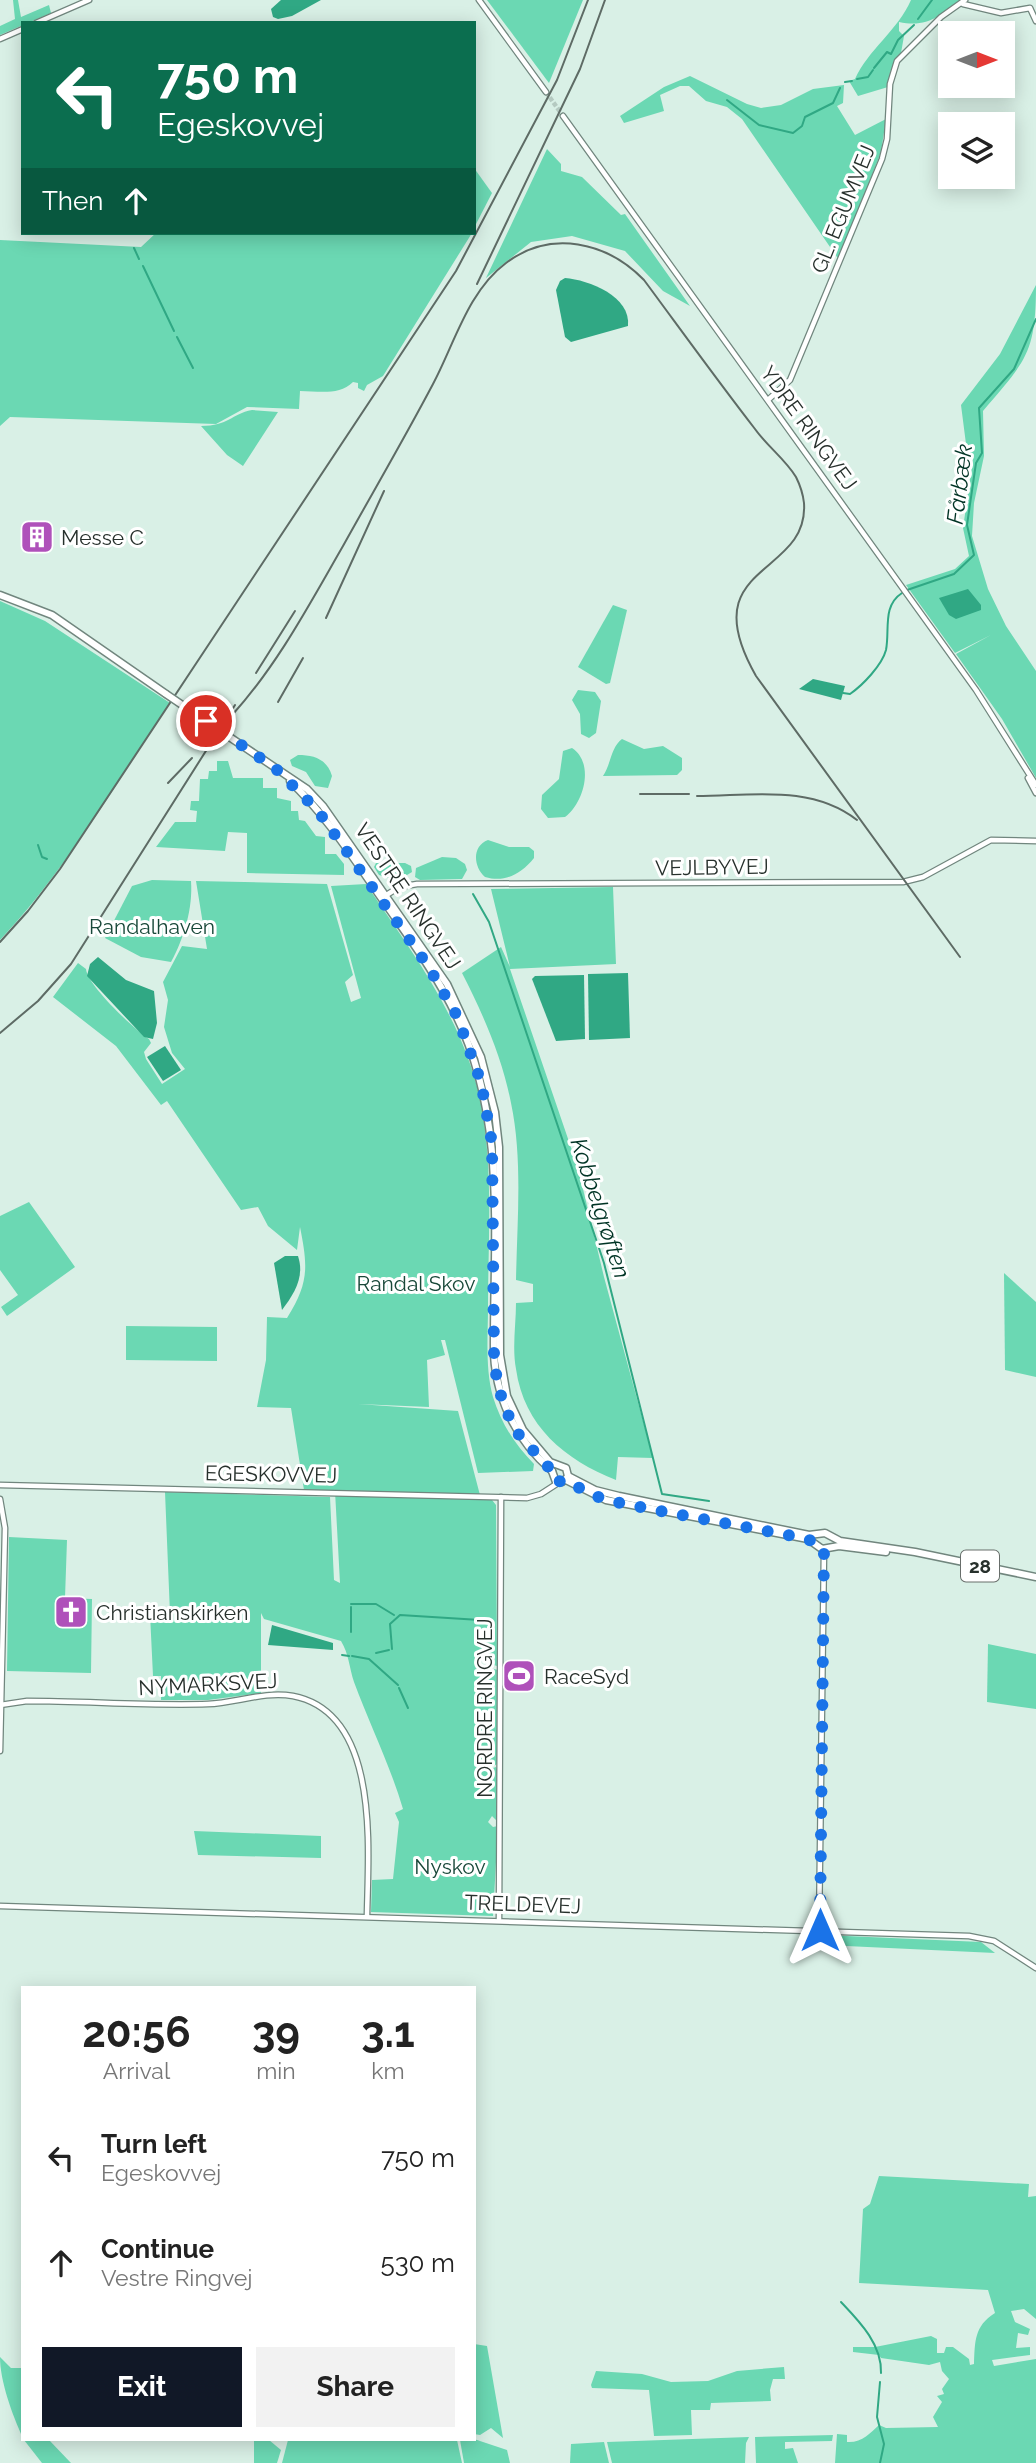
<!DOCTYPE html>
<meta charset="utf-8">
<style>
body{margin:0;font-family:Raleway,sans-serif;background:#f2f2f2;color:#222;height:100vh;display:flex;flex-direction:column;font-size:26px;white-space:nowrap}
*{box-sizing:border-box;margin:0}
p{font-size:23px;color:#767676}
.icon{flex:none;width:38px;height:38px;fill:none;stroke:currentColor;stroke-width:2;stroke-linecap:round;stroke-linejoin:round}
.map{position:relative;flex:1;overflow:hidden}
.details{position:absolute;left:21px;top:1986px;width:455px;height:455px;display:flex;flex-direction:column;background:#fff;border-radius:0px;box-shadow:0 4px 18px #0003}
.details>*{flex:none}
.hud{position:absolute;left:21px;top:21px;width:455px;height:214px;border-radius:0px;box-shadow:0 4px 18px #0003;background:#0b6e4f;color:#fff;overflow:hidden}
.needle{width:46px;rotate:90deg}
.buttons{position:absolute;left:938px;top:21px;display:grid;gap:14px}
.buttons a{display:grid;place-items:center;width:77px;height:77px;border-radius:0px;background:#fff;box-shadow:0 4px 18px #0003;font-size:35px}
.pin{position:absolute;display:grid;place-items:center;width:60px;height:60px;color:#fff;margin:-30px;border:4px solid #fff;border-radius:50%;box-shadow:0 2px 7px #0007}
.me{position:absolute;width:77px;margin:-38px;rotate:0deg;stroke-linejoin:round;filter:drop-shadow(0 0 5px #0008)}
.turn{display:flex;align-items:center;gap:24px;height:147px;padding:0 21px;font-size:32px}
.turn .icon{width:91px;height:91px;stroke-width:2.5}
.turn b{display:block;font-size:49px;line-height:60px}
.then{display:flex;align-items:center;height:66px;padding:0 21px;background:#0003;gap:14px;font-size:26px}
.eta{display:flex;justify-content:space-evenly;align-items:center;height:119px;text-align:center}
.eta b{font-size:42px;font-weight:700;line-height:49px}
.action{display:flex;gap:14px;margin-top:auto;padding:14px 21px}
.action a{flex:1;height:80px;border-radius:0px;background:#111827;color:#fff;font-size:28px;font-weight:700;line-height:80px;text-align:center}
.action a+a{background:#f2f2f2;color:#222}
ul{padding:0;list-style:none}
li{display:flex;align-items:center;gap:21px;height:105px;padding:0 21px}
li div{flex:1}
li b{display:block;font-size:26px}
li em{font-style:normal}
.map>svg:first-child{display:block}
</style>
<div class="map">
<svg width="1036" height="2463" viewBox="0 0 1036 2463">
<rect width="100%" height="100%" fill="#d9f0e6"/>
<!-- green -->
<g fill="#6bd8b3">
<polygon points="13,0 18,0 21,17 49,5 51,13 0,35 0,26 15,19"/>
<polygon points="487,0 583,0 549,83"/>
<path d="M911 0H961C940 16 927 28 899 22V31L904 36 901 53 891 70 888 87 858 96 849 81 855 79C868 50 898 30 911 0Z"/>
<polygon points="690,76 747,104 761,108 781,105 813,89 844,85 843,103 837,106 855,135 886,119 881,152 839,260 742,119 727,107 706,101 689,86 680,86 660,95 664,111 624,123 620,116 664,87"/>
<polygon points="547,149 561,164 561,171 582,177 621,215 625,214 690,306 663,291 625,251 572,236 531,242 486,278"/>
<polygon points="474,168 492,193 474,228"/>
<path d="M156 233H472L383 376 367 385 364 391 358 388V383L353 382C339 396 318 391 300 391L299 409 247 407 216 424 10 417 0 426V240L141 247Z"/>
<path d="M1036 285C1036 355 1025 361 983 411L984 456 974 503 972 536 988 589 1006 626 1036 671V778L1002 719 956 654 991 635 955 653 906 585 955 569 969 556 963 528 973 459 958 457 966 444 961 405 1000 354Z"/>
<path d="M252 410 278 412 243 466 227 455 201 426C229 426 231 414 252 410Z"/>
<path d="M0 601 45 621 170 703C116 783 67 869 0 940Z"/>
<polygon points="613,605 627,610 610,683 606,684 578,667"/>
<polygon points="578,690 595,692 601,701 596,733 589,738 581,734 580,714 572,700"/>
<path d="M622 739 644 749 663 746 682 758V770L677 775 603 776C611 764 611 747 622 739Z"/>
<path d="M572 748C595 763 584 803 565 817L548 818 541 809 542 795 559 779 563 751Z"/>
<path d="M298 755C314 755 327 759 332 776L328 788 315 786 306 772 292 766 290 760Z"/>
<polygon points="217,761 228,761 233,778 263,778 263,788 277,788 277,798 291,801 291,811 298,811 299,820 305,821 316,836 325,837 325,854 336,854 344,864 344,875 247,873 247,833 228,832 225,851 156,847 175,822 196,822 197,811 190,810 191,801 199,801 200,779 208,779 209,771 217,771"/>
<path d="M488 840 509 847H529L534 851V858C521 874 505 883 485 877 473 866 472 846 488 840Z"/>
<polygon points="442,857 456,858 465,864 467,870 462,879 420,880 415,877 416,868"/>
<polygon points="376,863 405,863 411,866 412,872 397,881 379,875 374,867"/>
<path d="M152 880 191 881C193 908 184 938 171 962L141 957 105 938 132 886Z"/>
<path d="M196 881 327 884 353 975 345 982 351 1002 361 998 331 886 366 884C412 952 462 1017 480 1099 494 1167 488 1238 488 1307 488 1336 485 1368 493 1397 501 1423 515 1445 534 1464L533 1471 478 1473 445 1340H441L445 1355 427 1360 429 1407 358 1404 458 1411 481 1499 492 1500 496 1505 497 1666 490 1664 488 1659 478 1656 475 1659 494 1674V1669L498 1670 497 1764 488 1770 496 1767 497 1769 498 1822 492 1816 488 1822 493 1827 498 1826 493 1916 371 1912 372 1880 393 1879 399 1822 395 1813 403 1809C390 1765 370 1725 354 1682 349 1667 349 1654 341 1641L264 1619 261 1613V1693L208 1700H161V1676H153L150 1614H170L165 1492 330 1497 334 1580 340 1583 335 1491 304 1490 291 1408 257 1407 266 1360 267 1317 287 1318C309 1283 308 1267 300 1227L297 1250 268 1226 258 1207 241 1210 167 1101 161 1105 116 1046 53 997 78 963 86 969C87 985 135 1030 149 1039L151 1043 144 1052 146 1059 162 1084 185 1069 172 1053 164 1027 168 1000 163 982 182 946 207 949Z"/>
<path d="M613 887 616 964 510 969 578 1168 604 1277 653 1458 618 1457 616 1480C565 1460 524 1426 516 1369 512 1348 516 1324 516 1303L533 1302V1284L516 1280C517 1222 523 1160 511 1103 502 1057 483 1014 462 973L501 947 510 967 491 889Z"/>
<polygon points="29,1202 75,1267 7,1316 1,1307 18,1295 0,1270 0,1216"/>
<polygon points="1004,1273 1036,1302 1036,1377 1005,1370"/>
<polygon points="126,1326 217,1327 217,1361 126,1360"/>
<polygon points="9,1537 67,1540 65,1598 92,1599 91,1673 7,1671"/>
<polygon points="988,1644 1036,1654 1036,1709 987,1702"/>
<polygon points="194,1831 321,1836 321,1858 198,1855"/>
<polygon points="824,1935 981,1942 995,1953 825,1945"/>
<path d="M879 2176 1029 2184 1028 2197 1036 2196V2319L1024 2309 1011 2311 1015 2322 1030 2329 1028 2335 1018 2333 1016 2348 1030 2347V2355L992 2360 994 2366 1036 2359V2463H835L837 2434 847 2435V2442C862 2443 870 2433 879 2425L886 2428 938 2427 933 2417 942 2402 937 2396 944 2394 942 2389 949 2379 942 2371 940 2362 929 2365 881 2358 879 2355 853 2352V2347H875L931 2336 937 2339V2353H944L946 2347H953L969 2359 970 2365 974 2364C975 2342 974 2326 995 2313L988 2290 859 2283 863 2209 870 2204Z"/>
<polygon points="474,2344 487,2346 503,2438 491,2428 480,2435 474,2434"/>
<path d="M0 2357 11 2368H23V2438C12 2414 0 2381 0 2357Z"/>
<polygon points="784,2367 785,2379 773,2379 770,2390 771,2401 711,2403 710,2410 691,2410 692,2435 654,2436 649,2390 592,2388 591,2385 596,2371 642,2374 671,2382 708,2381 737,2371"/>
<polygon points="833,2435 832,2441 785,2442 785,2449 793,2448 798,2463 756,2463 755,2437"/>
<polygon points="749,2437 746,2443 745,2463 612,2463 607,2442"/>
<polygon points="474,2439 507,2450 510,2463 464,2463 460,2440"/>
<polygon points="24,2440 49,2440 71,2463 42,2463"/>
<polygon points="254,2440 269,2440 281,2450 277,2463 254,2463"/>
<polygon points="288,2440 457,2440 462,2463 282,2463"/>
<polygon points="604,2442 609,2463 570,2463 571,2444"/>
</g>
<!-- water -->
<g fill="#30a884">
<polygon points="281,0 321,0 292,16 278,19 273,17 271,9"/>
<path d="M565 278C589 280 631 296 628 326L571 342 565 337 556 290 560 281Z"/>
<polygon points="968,589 981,605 981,610 956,619 949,615 939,598"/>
<polygon points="813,679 845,686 841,700 799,689"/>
<polygon points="98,957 126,980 154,991 157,1023 153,1039 144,1037 87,976 90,964"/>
<polygon points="628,973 630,1038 589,1040 588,974"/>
<polygon points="584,975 585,1039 556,1041 532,979 535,976"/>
<polygon points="165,1046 181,1070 163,1081 147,1057"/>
<path d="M285 1256H298C305 1277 294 1294 282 1310L274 1263Z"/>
<polygon points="272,1625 333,1643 333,1650 268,1645"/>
</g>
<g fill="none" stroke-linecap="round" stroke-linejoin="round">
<!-- stream -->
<g stroke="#30a884" stroke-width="2">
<polyline points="918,19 932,0"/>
<polyline points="874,68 887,52 891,54 898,40 914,25"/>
<polyline points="857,79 868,77 873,70"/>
<polyline points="845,82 852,81"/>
<polyline points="727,100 759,125 793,133 802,126 805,117 833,103 840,88"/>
<polyline points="134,248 139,259"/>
<polyline points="143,266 174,331"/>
<polyline points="177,337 193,368"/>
<polyline points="907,590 954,574 974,555 967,525 976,463 982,453 979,408 1014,369 1036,319"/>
<path d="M843 693 850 694C863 685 882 665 886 650 890 630 882 606 902 593"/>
<polyline points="38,845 42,857 47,859"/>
<polyline points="473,894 489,922 604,1263 662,1494 709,1501"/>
<polyline points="351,1604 376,1604 394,1615"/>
<polyline points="351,1607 351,1632"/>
<polyline points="392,1649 390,1624 400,1615 480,1620"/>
<polyline points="376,1653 389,1650"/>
<polyline points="342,1655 349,1656"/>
<polyline points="352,1656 369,1659 398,1685"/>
<polyline points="399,1688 408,1708"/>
<path d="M841 2302C859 2321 882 2344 881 2373"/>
<polyline points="880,2463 884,2444 877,2417 880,2382"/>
</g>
<!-- tertiary-tunnel -->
<polyline stroke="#b5cac1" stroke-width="4.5" stroke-dasharray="4.5 2" stroke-linecap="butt" points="546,92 563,116"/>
<defs>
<g id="tertiary">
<polyline points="479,0 546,92"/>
<polyline points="963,4 1001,13 1030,8 1036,21"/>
<polyline points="36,23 89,0"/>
<polyline points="0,39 23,29"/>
<polyline points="563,116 976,690 1036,785"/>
<polyline points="769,399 790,380 882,159 887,139 890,84 897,61 941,17 965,0"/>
<polyline points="1028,778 1036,793"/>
<polyline points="385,896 399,887 417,884 903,882 923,877 991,840 1036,841"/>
<polyline points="0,1485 527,1498 541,1494 558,1483"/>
<polyline points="0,1499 5,1528 0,1751"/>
<path d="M0 1705 27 1701C87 1701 147 1706 208 1704 236 1703 264 1691 293 1696 381 1713 368 1850 367 1916"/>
<polyline points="0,1906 969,1936 994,1941 1036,1968"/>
<polyline points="499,1919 501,1497"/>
<polyline points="819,1930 824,1549"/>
</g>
<g id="primary">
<polyline points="0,595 52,615 166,694"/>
<polyline points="225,734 307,789 323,806 447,984 481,1057 495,1112 499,1147 500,1355 507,1396 523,1430 550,1462 566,1468 568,1476"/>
<path d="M290 781C328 817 355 861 385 903 410 939 437 975 456 1015 508 1121 493 1241 494 1355 497 1403 517 1440 552 1471"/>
<polyline points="552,1471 556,1482 562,1482 568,1477"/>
<polyline points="568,1476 595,1490 619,1496 809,1535 825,1533 840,1541 915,1552 1036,1577"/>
<polyline points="566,1480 606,1500 808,1539 822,1549 839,1546 886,1552"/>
</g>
</defs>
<!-- tertiary casing -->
<use href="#tertiary" stroke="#71867e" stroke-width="7"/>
<!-- primary casing -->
<use href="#primary" stroke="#71867e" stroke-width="9"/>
<!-- tertiary -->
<use href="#tertiary" stroke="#fff" stroke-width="4.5"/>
<!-- primary -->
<use href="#primary" stroke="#fff" stroke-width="6"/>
<!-- rail -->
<g stroke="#5e6b65" stroke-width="2">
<polyline points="477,284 580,69 605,0"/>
<polyline points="326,618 384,491"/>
<polyline points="256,673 295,611"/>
<polyline points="278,702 303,658"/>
<path d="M233 714C278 664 309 605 343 546 373 492 404 439 433 384 454 345 468 291 506 263 551 229 607 242 644 280 681 330 717 380 755 429 767 446 786 460 796 477 800 485 803 494 804 503 809 578 691 562 756 676L960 957"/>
<polyline points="168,783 192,758"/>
<polyline points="640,794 689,794"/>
<path d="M697 796C751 796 811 784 857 820"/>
<polyline points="0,942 28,911 60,869 456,271 557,80 588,0"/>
<polyline points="0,1033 38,1001 71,964 235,705"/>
</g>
<defs>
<polyline id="primary-bridge" points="166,694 225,734"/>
</defs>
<!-- primary-bridge casing -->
<use href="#primary-bridge" stroke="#71867e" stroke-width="9" stroke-linecap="butt"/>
<!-- primary-bridge -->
<use href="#primary-bridge" stroke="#fff" stroke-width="6"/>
</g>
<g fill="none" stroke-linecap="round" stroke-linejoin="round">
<!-- route -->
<polyline stroke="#1a73e8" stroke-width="12" stroke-dasharray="0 21.6" points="206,721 275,768 318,811 428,966 457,1016 481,1082 492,1143 494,1355 497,1382 505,1409 519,1435 552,1471 556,1482 566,1480 591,1495 624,1504 808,1539 824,1549 820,1930"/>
</g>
<!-- icons -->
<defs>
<symbol id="building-square" viewBox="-11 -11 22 22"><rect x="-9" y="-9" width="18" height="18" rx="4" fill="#af51ba" stroke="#fff"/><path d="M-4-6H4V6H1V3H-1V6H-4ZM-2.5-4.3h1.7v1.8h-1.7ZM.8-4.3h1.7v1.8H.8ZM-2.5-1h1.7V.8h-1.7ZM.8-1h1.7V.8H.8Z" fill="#fff"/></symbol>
<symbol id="church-square" viewBox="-11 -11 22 22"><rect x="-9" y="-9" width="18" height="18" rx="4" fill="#af51ba" stroke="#fff"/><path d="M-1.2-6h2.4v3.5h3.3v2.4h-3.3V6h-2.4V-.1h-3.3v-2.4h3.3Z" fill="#fff"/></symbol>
<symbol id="stadium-square" viewBox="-11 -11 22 22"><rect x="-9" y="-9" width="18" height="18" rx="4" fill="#af51ba" stroke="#fff"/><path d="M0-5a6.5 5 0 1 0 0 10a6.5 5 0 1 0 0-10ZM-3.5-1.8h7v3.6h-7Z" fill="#fff"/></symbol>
</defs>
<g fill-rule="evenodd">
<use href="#building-square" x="18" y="518" width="38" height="38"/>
<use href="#church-square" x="52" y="1593" width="38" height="38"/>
<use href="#stadium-square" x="500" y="1657" width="38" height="38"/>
</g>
<g text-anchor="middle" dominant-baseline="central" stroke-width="6" stroke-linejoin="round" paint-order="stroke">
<!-- shield labels -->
<rect fill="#fff" stroke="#686e6b" stroke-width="2" x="961" y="1550.5" width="38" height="31" rx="5"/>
<g font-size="19" font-weight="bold" fill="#27302c">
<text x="980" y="1566">28</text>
</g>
<!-- street labels -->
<g font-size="21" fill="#27302c" stroke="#fff">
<text transform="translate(843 209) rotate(-68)">GL. EGUMVEJ</text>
<text transform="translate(809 428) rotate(54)">YDRE RINGVEJ</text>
<text transform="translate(712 867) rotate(-1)">VEJLBYVEJ</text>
<text transform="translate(408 896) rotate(56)">VESTRE RINGVEJ</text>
<text transform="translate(271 1474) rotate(1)">EGESKOVVEJ</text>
<text transform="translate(208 1684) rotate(-3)">NYMARKSVEJ</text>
<text transform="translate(484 1708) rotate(-90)">NORDRE RINGVEJ</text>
<text transform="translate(523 1904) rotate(2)">TRELDEVEJ</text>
</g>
<!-- poi labels -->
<g font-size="21" fill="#27302c" stroke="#fff" text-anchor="start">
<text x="61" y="537">Messe C</text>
<text x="96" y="1612">Christianskirken</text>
<text x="544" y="1676">RaceSyd</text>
</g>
<!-- park labels -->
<g font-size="21" fill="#184839" stroke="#fff">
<text x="152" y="926">Randalhaven</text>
<text x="416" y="1283">Randal Skov</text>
<text x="450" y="1866">Nyskov</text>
</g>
<!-- water labels -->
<g font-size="23" font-style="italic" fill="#003425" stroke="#fff">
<text transform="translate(959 484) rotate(-83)">Fårbæk</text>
<text transform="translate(601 1208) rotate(72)">Kobbelgrøften</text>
</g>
</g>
</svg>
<div class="buttons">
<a><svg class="needle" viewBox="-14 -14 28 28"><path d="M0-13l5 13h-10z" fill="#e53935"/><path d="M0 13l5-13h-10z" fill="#767676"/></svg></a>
<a><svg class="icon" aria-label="layers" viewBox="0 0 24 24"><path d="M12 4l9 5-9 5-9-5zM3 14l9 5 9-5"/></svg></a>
</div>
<div class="pin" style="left:206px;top:721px;background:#d93025"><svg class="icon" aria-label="arrive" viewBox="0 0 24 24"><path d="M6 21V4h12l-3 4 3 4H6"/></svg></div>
<svg class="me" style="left:820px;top:1930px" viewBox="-20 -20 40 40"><path d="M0-17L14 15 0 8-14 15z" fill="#1a73e8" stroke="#fff" stroke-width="4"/></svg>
<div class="hud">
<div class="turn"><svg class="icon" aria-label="left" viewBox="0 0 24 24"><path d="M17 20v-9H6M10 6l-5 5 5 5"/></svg><div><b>750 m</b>Egeskovvej</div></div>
<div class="then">Then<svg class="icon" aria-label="ahead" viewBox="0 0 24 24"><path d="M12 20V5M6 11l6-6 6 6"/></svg></div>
</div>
<section class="details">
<div class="eta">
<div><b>20:56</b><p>Arrival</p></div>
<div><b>39</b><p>min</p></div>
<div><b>3.1</b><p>km</p></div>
</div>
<ul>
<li><svg class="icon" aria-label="left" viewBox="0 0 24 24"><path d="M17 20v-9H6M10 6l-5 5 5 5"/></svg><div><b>Turn left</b><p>Egeskovvej</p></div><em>750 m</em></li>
<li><svg class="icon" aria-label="ahead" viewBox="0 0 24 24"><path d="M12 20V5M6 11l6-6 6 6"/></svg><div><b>Continue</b><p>Vestre Ringvej</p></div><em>530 m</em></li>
</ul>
<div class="action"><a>Exit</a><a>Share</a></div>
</section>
</div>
